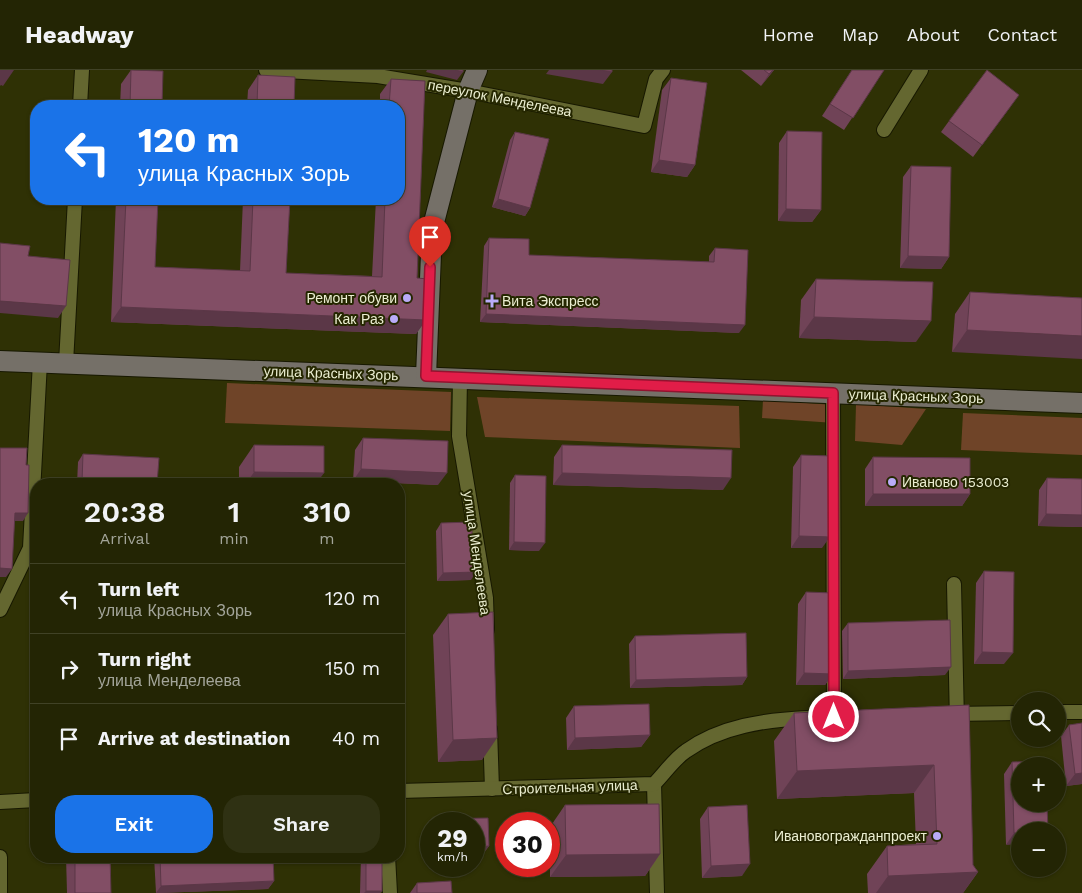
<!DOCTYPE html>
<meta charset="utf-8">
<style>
body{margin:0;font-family:"Work Sans",sans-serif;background:#2f3113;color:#f1f3f6;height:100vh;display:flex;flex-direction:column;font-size:19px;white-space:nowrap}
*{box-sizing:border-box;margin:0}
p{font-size:16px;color:#a3a59a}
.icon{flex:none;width:28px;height:28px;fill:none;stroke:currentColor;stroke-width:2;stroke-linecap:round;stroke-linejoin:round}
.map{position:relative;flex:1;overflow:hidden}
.panel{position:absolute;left:30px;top:408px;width:375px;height:385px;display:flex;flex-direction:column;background:#232504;border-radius:20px;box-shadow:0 1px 4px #0004,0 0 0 1px #404226}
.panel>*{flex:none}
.guide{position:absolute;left:30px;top:30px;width:375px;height:105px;border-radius:20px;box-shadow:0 1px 4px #0004,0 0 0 1px #404226;background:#1a73e8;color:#fff;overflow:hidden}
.fabs{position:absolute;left:1011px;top:622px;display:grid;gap:10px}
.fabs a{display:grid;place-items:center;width:55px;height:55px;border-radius:50%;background:#232504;box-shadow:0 1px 4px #0004,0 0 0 1px #404226;font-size:25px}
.speed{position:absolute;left:420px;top:742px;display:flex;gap:10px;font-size:25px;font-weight:700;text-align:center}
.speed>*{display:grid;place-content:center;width:65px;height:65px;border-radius:50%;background:#232504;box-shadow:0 1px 4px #0004,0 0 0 1px #404226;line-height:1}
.speed small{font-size:12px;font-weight:400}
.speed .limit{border:8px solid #d22;background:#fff;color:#111}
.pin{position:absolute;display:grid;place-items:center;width:42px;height:42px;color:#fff;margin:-51px -21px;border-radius:50% 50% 50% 0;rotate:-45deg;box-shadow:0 0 5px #0007}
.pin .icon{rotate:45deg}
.me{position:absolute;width:55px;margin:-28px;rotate:0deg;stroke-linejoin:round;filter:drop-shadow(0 0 4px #0008)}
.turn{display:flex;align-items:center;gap:18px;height:105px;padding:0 25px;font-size:22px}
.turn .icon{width:65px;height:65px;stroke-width:2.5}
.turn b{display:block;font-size:35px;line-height:42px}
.eta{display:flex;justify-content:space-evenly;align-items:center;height:85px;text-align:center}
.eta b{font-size:30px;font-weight:600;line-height:35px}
.cta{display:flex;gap:10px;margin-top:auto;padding:10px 25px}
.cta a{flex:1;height:58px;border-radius:20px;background:#1a73e8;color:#fff;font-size:20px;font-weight:600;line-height:58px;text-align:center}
.cta a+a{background:#2f3113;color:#f1f3f6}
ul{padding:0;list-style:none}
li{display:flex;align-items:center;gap:15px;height:70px;padding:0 25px;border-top:1px solid #404226}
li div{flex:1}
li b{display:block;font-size:19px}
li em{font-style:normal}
header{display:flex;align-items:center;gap:30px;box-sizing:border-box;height:70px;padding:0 25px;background:#232504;border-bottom:1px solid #404226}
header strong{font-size:24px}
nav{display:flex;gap:28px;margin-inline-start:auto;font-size:18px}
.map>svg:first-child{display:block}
</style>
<header>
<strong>Headway</strong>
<nav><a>Home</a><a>Map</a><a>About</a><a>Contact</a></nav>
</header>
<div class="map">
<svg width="1082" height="823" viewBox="0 0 1082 823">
<rect width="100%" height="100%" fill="#2f3105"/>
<!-- green -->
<g fill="#6f4428">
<polygon points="227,313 451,322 450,361 225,353"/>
<polygon points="477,327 739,336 740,378 485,367"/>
<polygon points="763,330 835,335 835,353 762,348"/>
<polygon points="856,334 926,339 902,375 855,371"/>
<polygon points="963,343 1082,348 1082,385 961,380"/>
</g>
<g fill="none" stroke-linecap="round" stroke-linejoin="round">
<defs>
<g id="street">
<polyline points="266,0 378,6 468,21 644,56 656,9 663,0"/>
<polyline points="80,36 82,0"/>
<polyline points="884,60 921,0"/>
<polyline points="66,293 75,129"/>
<polyline points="460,308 459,366 486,528 487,560"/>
<polyline points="833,323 834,647"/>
<polyline points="954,514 957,653"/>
<polyline points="0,540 30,478 40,292"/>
<polyline points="1058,642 1082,642"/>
<polyline points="951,644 1020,643"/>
<polyline points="490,659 492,719"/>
<polyline points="654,714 657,823"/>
<path d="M399 721 654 714C664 704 674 689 686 681 721 656 765 650 807 648"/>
<polyline points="0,732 36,730"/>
<polyline points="388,786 390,823"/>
<polyline points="0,787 0,823"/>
</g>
<g id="secondary">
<polyline points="0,291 1082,333"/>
<polyline points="426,306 432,160 468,21 477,0"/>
</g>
</defs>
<!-- street casing -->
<use href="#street" stroke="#171800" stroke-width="16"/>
<!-- secondary casing -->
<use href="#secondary" stroke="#171800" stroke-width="22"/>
<!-- street -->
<use href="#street" stroke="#646730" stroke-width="14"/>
<!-- secondary -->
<use href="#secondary" stroke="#757068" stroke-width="20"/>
</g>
<!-- wall -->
<g fill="#704357">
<polygon points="131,0 162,36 120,36 121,14"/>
<polygon points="741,0 774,0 761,16"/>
<polygon points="852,0 884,0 844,60 822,46"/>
<polygon points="258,5 294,36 247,36 248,20"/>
<polygon points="671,8 695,95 687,107 651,102 662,20"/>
<polygon points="391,9 425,11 417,208 428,209 426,250 416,264 111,252 116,129 158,129 155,197 240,201 243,129 290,129 286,203 372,206 376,129 399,129 399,36 380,36 380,24"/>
<polygon points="1011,36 973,87 941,62 949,51"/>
<polygon points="787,61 821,140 812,152 778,151 779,73"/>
<polygon points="515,62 530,138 525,146 492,137 510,70"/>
<polygon points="911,96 949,187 941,199 900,198 903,107"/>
<polygon points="489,168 529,185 709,192 709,186 715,178 739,263 480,252 484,176"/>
<polygon points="816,209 916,272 799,268 801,230"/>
<polygon points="970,222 1082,228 952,282 955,244"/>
<polygon points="363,368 438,415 353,411 355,380"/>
<polygon points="254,375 316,414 239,414 239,397"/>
<polygon points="562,375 723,420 553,415 554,387"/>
<polygon points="83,384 157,414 77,414 78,392"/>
<polygon points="801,385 822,478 791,478 793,397"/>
<polygon points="873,387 970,424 962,436 865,436 865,399"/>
<polygon points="515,405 539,481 509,480 510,413"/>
<polygon points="1047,408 1082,409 1082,457 1038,456 1039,420"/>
<polygon points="441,453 471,510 437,511 436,461"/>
<polygon points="984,501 1004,594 974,594 976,513"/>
<polygon points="806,522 833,604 825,615 796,615 798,534"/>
<polygon points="448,544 482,690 438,692 433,565"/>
<polygon points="848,553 945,605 843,609 842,561"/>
<polygon points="635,566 747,607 742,615 630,618 629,574"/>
<polygon points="969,635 973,795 978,802 963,823 868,823 867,804 887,776 916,774 914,723 777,729 774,671 794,643"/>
<polygon points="574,636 650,665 641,677 567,680 566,648"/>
<polygon points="1082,653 1082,714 1066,716 1061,666 1069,655"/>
<polygon points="1012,692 1047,734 1006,775 1004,704"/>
<polygon points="565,735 660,784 645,806 550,807 550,757"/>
<polygon points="708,737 742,806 702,808 700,749"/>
<polygon points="488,748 489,776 483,784 474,785 474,754 431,754 431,787 429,787 428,757 434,749"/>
<polygon points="66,786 110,786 111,823 67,823"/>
<polygon points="154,786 273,786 274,811 268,819 156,823"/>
<polygon points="361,786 382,786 382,821 380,823 360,823"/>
<polygon points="417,813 452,823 410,823"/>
</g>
<!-- shaded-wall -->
<g fill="#5b3747">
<polygon points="0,0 14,0 3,16 1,15 0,16"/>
<polygon points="427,0 455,0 463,2 457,10 426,2"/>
<polygon points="549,0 600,0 612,2 603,14 546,4"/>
<polygon points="773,0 774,0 761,16 769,4"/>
<polygon points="659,90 695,95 687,107 651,102"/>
<polygon points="498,129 530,138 525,146 492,137"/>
<polygon points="786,139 821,140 812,152 778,151"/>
<polygon points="908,186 949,187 941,199 900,198"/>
<polygon points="0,231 66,236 58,248 0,243"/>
<polygon points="121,237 426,250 416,264 111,252"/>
<polygon points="486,244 745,255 739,263 480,252"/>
<polygon points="814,247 931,251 916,272 799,268"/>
<polygon points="967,260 1082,266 1082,289 952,282"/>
<polygon points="361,399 447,403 438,415 353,411"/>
<polygon points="254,402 324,403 316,414 246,414"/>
<polygon points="562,403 731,408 723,420 553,415"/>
<polygon points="82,412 122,414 81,414"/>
<polygon points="873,424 970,424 962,436 865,436"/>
<polygon points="15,443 28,443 23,451 9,451"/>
<polygon points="1046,444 1082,445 1082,457 1038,456"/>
<polygon points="799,466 830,467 822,478 791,478"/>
<polygon points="514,472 545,473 539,481 509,480"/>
<polygon points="0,498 12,499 6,507 0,507"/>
<polygon points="476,502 471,510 437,511 443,503"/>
<polygon points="982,582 1013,583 1004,594 974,594"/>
<polygon points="951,597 945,605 843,609 848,601"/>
<polygon points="804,603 833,604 825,615 796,615"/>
<polygon points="747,607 742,615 630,618 636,610"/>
<polygon points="650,665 641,677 567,680 575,668"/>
<polygon points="497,668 482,690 438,692 453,670"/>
<polygon points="934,695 914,723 777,729 797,701"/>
<polygon points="1082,703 1082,714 1066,716 1075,704"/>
<polygon points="1014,763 1020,763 1020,774 1006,775"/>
<polygon points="489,776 483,784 474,785 474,777"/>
<polygon points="660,784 645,806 550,807 566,785"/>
<polygon points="750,794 742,806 702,808 711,796"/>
<polygon points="978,802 963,823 876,823 888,806"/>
<polygon points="274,811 268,819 156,823 161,816"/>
<polygon points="366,821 382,821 380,823 364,823"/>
</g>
<!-- building -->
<g fill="#824e65" stroke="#5b3747">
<polygon points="131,0 163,1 162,36 130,36"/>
<polygon points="455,0 463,0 463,2"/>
<polygon points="600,0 612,0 612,2"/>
<polygon points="764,0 773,0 769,4"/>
<polygon points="852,0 884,0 853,48 830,34"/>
<polygon points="987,0 1019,25 982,75 949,51"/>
<polygon points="258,5 295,7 294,36 257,36"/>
<polygon points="671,8 707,13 695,95 659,90"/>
<polygon points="391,9 425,11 417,208 428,209 426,250 121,237 126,129 158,129 155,197 250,201 253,129 290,129 286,203 382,207 385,129 399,129 399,36 389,36"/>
<polygon points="787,61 822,62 821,140 786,139"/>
<polygon points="515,62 549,69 530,138 498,129"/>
<polygon points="911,96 951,97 949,187 908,186"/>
<polygon points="489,168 529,169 529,185 714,192 715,178 748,180 745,255 486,244"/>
<polygon points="0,173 30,176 28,186 70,190 66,236 0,231"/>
<polygon points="816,209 933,212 931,251 814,247"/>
<polygon points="970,222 1082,228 1082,266 967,260"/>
<polygon points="363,368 448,371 447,403 361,399"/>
<polygon points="254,375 324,376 324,403 254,402"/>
<polygon points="562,375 732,380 731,408 562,403"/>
<polygon points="0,378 27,378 26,395 29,395 28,443 15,443 12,499 0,498"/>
<polygon points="83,384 159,388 157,414 122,414 82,412"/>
<polygon points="801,385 832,386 830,467 799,466"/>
<polygon points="873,387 970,388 970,424 873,424"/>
<polygon points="515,405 546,406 545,473 514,472"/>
<polygon points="1047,408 1082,409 1082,445 1046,444"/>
<polygon points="471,452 476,502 443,503 441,453"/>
<polygon points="984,501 1014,502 1013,583 982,582"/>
<polygon points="806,522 833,523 833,604 804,603"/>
<polygon points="493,542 497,668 453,670 448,544"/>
<polygon points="950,550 951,597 848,601 848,553"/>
<polygon points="746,563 747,607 636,610 635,566"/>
<polygon points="649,634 650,665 575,668 574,636"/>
<polygon points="969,635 973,795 978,802 888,806 887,776 937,774 934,695 797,701 794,643"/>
<polygon points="1082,653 1082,703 1075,704 1069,655"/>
<polygon points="1046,691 1046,696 1020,696 1020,734 1047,734 1048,761 1020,761 1020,763 1014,763 1012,692"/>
<polygon points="659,734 660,784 566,785 565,735"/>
<polygon points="747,735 750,794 711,796 708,737"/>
<polygon points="488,748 489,776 474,777 474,754 434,754 434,749"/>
<polygon points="75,786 110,786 111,823 75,823"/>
<polygon points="160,786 273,786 274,811 161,816"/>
<rect x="366" y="786" width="16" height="35"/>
<polygon points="451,811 452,823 417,823 417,813"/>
</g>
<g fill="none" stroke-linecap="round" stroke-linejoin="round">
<defs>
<polyline id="route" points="430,197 426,306 833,323 834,647"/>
</defs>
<!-- route casing -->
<use href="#route" stroke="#92132f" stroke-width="12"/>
<!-- route -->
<use href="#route" stroke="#e11d48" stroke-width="9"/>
</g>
<!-- markers -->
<g fill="#b9abf7" stroke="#252700" stroke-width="2">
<circle cx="407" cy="228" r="5"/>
<path d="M489.5 223.5h5v5h5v5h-5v5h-5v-5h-5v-5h5z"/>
<circle cx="394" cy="249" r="5"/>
<circle cx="892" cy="412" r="5"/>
<circle cx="937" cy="766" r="5"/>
</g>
<g text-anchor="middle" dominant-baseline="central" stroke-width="4" stroke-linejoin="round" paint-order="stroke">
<!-- street labels -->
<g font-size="14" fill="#ebeed1" stroke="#252700">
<text transform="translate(500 28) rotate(11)">переулок Менделеева</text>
<text transform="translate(331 303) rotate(2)">улица Красных Зорь</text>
<text transform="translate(916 326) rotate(2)">улица Красных Зорь</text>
<text transform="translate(477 483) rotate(82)">улица Менделеева</text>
<text transform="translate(570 717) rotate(-2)">Строительная улица</text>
</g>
<!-- poi labels -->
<g font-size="14" fill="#ebeed1" stroke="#252700" text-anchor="end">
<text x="397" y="228">Ремонт обуви</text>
<text x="502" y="231" text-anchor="start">Вита Экспресс</text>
<text x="384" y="249">Как Раз</text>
<text x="902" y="412" text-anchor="start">Иваново 153003</text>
<text x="927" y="766">Ивановогражданпроект</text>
</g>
</g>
</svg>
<div class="fabs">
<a><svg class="icon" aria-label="search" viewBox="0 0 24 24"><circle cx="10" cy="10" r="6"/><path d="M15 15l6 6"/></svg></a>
<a>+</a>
<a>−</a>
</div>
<div class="speed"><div>29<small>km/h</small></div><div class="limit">30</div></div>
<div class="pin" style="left:430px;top:197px;background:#d93025"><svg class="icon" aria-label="arrive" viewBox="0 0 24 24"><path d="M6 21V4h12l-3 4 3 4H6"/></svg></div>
<svg class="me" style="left:834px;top:647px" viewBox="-20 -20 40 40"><circle r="17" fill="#e11d48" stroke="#fff" stroke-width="3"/><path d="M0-11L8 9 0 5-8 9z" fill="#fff"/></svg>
<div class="guide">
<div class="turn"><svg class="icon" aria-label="left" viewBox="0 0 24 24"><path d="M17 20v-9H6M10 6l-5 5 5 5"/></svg><div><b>120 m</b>улица Красных Зорь</div></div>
</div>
<section class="panel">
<div class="eta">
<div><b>20:38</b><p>Arrival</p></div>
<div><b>1</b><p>min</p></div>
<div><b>310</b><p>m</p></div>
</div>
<ul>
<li><svg class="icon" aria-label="left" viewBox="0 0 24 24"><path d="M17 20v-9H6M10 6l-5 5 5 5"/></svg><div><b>Turn left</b><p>улица Красных Зорь</p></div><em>120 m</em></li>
<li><svg class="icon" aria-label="right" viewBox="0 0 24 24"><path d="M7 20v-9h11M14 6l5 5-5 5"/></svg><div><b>Turn right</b><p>улица Менделеева</p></div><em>150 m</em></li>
<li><svg class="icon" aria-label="arrive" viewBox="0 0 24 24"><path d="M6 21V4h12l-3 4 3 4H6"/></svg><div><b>Arrive at destination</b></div><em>40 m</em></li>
</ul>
<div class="cta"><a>Exit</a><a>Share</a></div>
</section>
</div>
